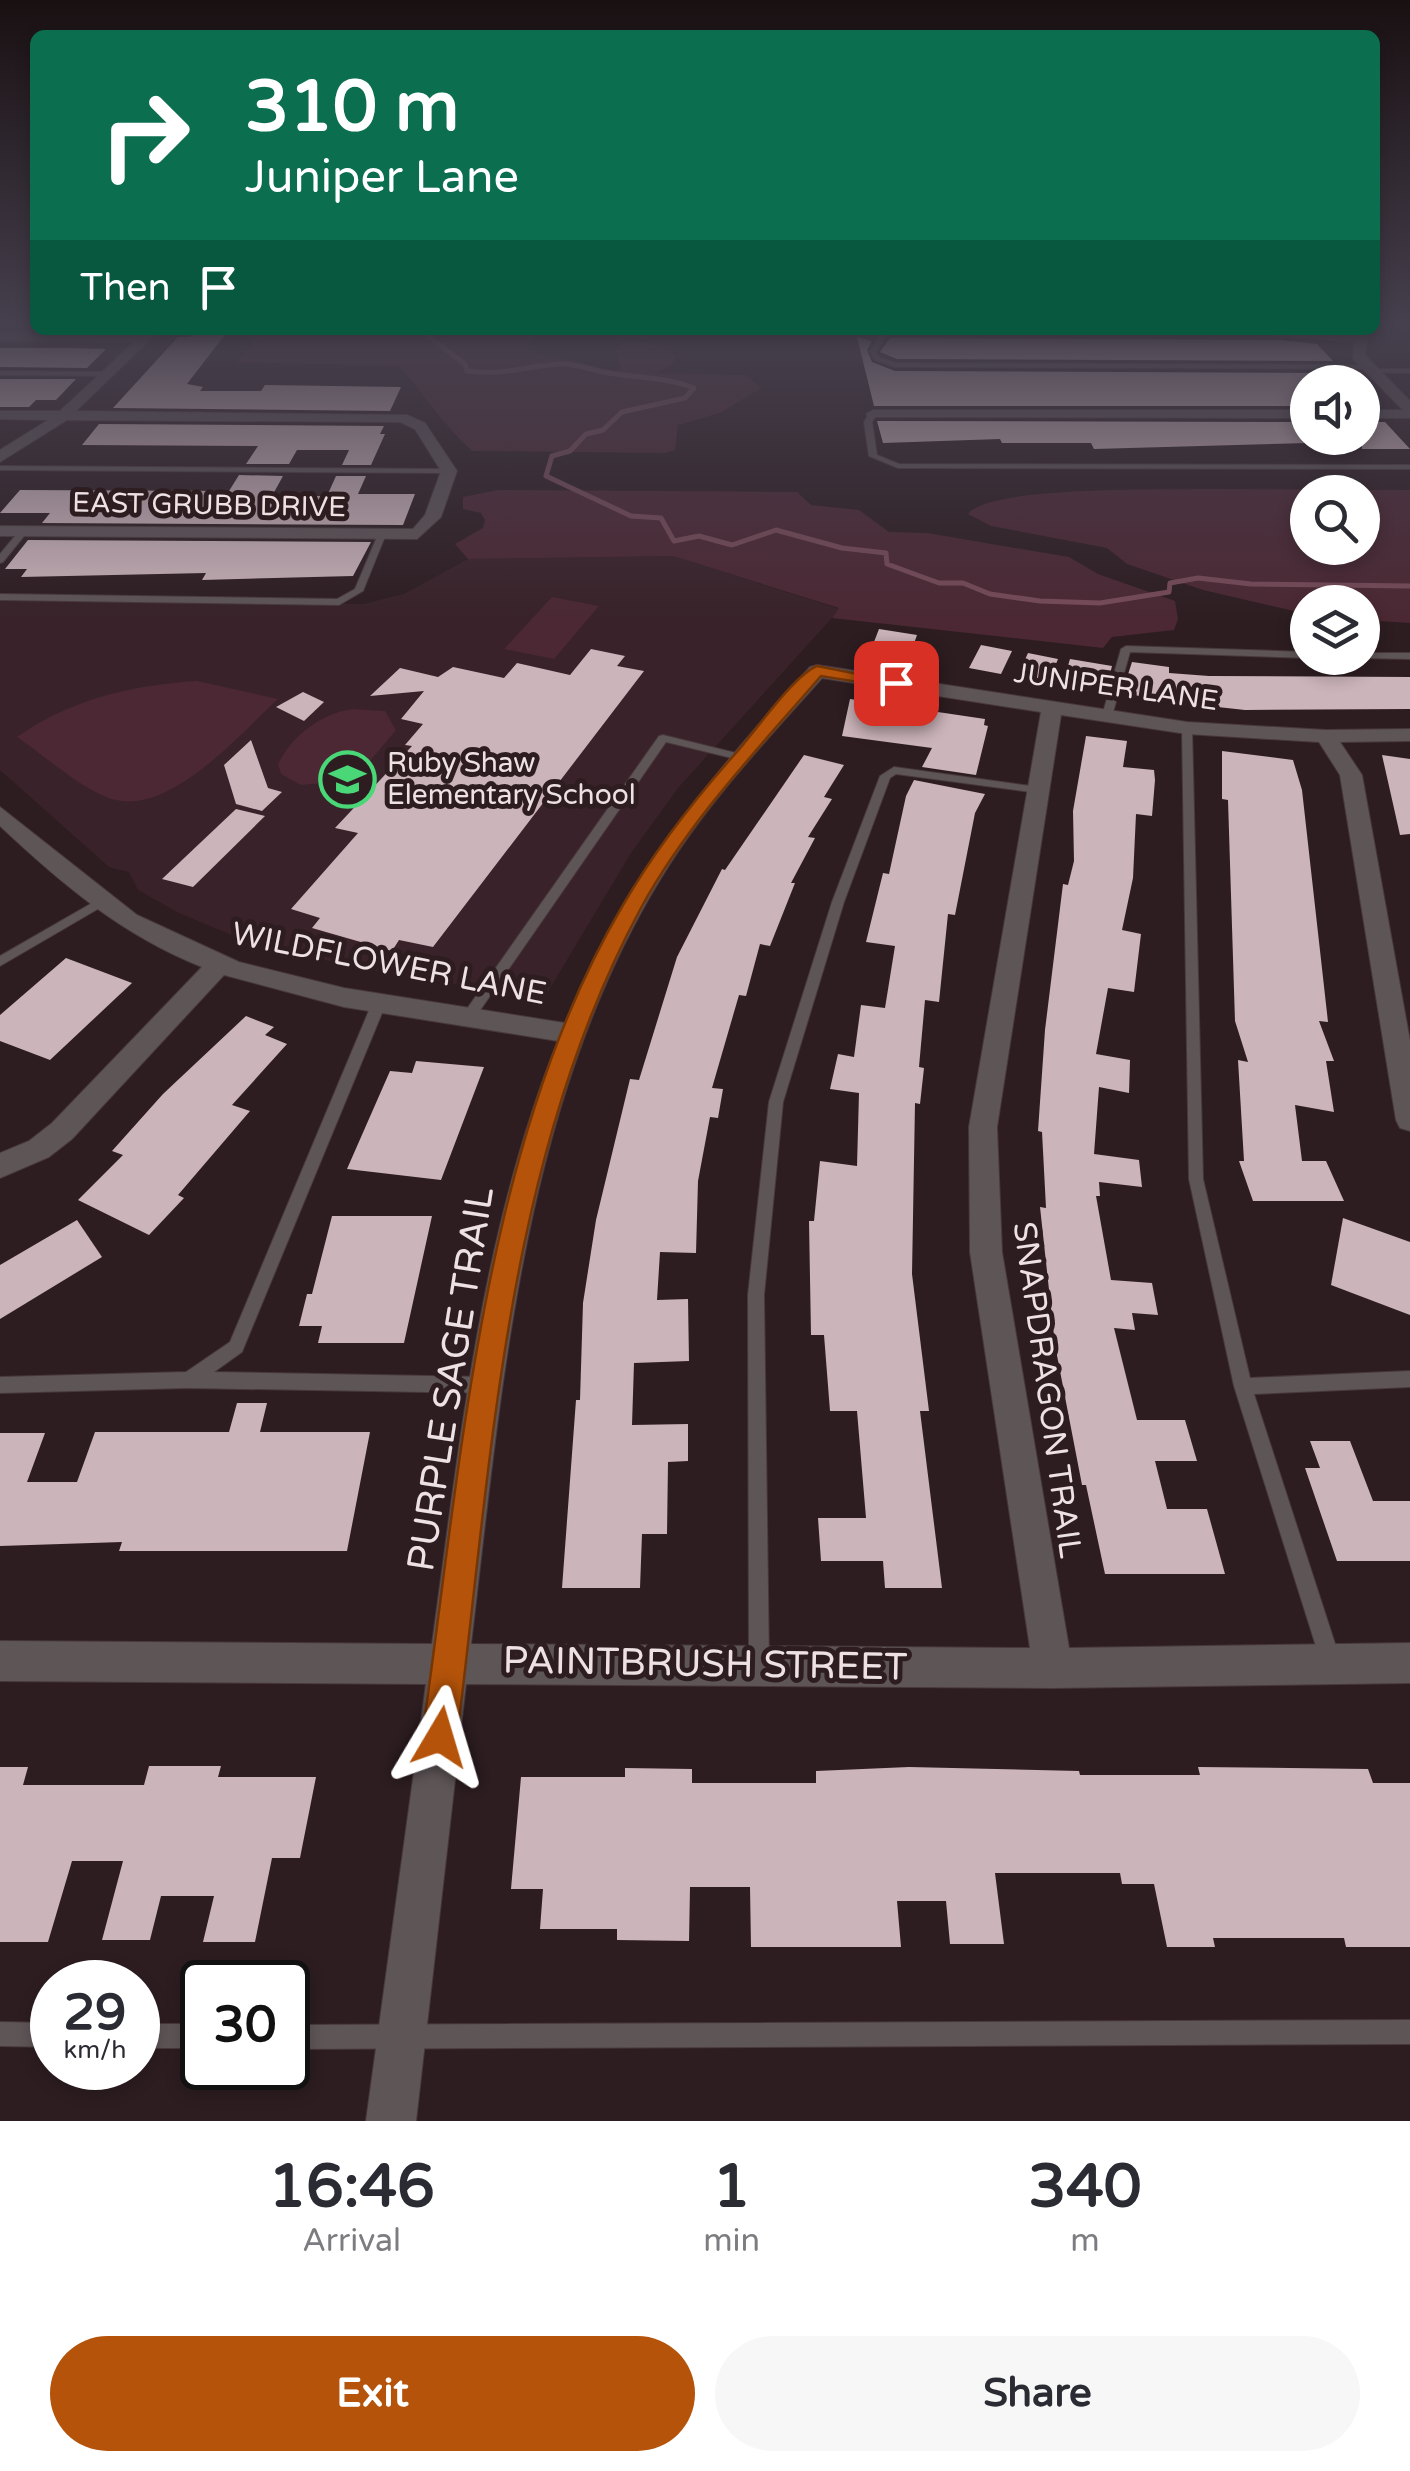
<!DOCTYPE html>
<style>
body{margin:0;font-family:"Varela Round",sans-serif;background:#f7f7f7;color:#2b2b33;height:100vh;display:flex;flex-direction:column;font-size:38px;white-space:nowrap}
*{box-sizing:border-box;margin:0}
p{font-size:32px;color:#7c7c81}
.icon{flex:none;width:55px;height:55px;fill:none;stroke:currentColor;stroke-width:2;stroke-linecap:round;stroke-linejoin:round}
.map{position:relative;height:2121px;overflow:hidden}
.sheet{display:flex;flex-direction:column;background:#fff;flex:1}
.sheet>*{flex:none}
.guide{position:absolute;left:30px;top:30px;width:1350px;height:305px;border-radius:15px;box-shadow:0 5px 15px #0003;background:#0b6e4f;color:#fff;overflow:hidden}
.controls{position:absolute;left:1290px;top:365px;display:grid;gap:20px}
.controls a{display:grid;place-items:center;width:90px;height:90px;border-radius:50%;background:#fff;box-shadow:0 5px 15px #0003;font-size:50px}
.speed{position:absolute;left:30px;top:1960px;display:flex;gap:20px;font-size:50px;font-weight:700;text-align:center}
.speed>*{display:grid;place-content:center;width:130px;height:130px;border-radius:50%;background:#fff;box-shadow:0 5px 15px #0003;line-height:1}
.speed small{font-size:25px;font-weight:400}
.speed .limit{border:5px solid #111;border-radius:15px;background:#fff;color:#111}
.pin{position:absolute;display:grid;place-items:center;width:85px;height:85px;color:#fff;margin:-42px;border-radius:20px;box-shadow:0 5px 15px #0006}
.me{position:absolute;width:110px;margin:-55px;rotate:7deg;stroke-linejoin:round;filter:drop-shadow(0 0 8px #0008)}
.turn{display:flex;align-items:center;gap:35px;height:210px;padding:0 50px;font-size:45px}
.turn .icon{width:130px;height:130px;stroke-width:2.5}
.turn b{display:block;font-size:70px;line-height:85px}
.then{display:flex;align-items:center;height:95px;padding:0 50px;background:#0003;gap:20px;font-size:38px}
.eta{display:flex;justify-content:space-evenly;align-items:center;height:170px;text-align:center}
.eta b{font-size:60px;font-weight:700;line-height:70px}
.button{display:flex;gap:20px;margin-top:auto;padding:20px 50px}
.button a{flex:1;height:115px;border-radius:60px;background:#b45309;color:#fff;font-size:40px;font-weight:700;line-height:115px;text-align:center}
.button a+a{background:#f7f7f7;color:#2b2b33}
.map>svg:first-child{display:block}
</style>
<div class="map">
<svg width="1410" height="2121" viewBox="0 0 1410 2121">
<rect width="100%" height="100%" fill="#2d1d21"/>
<!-- built -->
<polygon fill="#392229" points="673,556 840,609 678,788 631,853 546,995 537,997 357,968 241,939 179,913 138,890 129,872 109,867 0,770 0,601 363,604 404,594 468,559"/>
<!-- green -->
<g fill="#4b2833" fill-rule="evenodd">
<path d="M265 330H528L537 338 526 346 529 351 616 371 621 368 615 350 622 342C642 340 660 344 675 356L672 365 656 373 746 375 761 388 720 413 678 425 675 450 665 453 472 451C443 425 426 396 399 366L237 362Z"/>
<path d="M1201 489 1410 490V623L1363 620 1362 602H1308L1307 614 1203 590 1127 564 1107 548 991 526 968 514C988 486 1160 490 1201 489ZM1362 492V548H1308V492Z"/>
<polygon points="498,490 797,492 811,505 859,510 889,532 927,533 1069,557 1098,574 1175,601 1178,619 1174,630 1112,637 1103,648 832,618 839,608 673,556 468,559 455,544 483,528 485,520 481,513 463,509 463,497"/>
<polygon points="552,597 599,606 554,659 504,649"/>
<path d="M197 681 278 699C239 735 165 822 106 797 75 784 45 756 17 737 71 699 132 685 197 681Z"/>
<path d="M353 709 385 711 396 730 359 774 346 781 301 785 281 774 278 764C292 735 322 713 353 709Z"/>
</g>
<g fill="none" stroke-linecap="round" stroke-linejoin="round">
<!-- stream -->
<path stroke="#774b58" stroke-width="5" d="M436 330 429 337 465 364 467 371C505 376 524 366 561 364 577 363 592 371 608 373 638 378 665 377 694 388L685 398 622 412 603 430 586 434 570 451 552 456 546 476 631 516 661 518 674 541 699 536 732 545 776 530 842 548 886 553 887 564 939 583H963L990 594 1040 601 1100 603 1169 592 1170 583 1198 578 1251 584 1410 586"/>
</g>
<!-- building -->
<g fill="#cbb4ba">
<polygon points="194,332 227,332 187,384 203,387 200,391 261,391 265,385 401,387 390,411 113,408 178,337 190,337"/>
<polygon points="857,337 872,341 867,350 872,362 895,371 1345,373 1354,382 1308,382 1308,406 874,406"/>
<polygon points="890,338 1281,340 1317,344 1333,361 897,359 880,352"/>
<polygon points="0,348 68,348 106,349 87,368 0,367"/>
<polygon points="0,379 76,379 56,400 36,400 29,407 0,407"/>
<polygon points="877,421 1308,422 1308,443 1094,449 1091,443 1002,443 1000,439 883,443"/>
<polygon points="1362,422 1385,422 1410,449 1362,449"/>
<polygon points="99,424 384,426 380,434 385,434 371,465 342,465 349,450 297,450 289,464 246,464 258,446 82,445"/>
<polygon points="239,475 283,476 272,496 327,496 336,476 366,476 358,494 415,494 403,525 42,523 50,513 0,513 20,490 229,491"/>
<polygon points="28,540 371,542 353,576 202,580 206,573 21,577 27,569 5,569"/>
<polygon points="879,629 917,635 908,661 869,655"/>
<polygon points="981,645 1012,651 1001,674 969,668"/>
<polygon points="591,649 625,656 617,666 644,671 433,947 399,940 392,951 312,928 320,918 291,909 358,833 335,828 412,746 405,745 423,724 401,719 424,691 370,696 400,668 438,677 453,667 504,678 517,663 570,675"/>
<polygon points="1028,653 1058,659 1049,681 1018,675"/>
<polygon points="1070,659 1112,666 1106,690 1063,682"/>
<polygon points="1132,662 1169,667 1169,673 1209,676 1410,677 1410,709 1245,710 1181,703 1122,693"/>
<polygon points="303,692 324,702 304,721 276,707"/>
<polygon points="850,699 985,719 984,725 988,726 976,775 922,767 932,748 842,736"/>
<polygon points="1086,736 1127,741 1123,767 1154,770 1155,780 1152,816 1136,814 1133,878 1122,930 1141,934 1134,992 1108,988 1096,1054 1130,1060 1129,1093 1099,1087 1094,1154 1139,1160 1142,1187 1099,1182 1100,1196 1096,1196 1111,1280 1152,1283 1158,1315 1132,1313 1135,1330 1114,1328 1137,1420 1185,1420 1197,1461 1155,1461 1167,1509 1207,1509 1225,1574 1105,1574 1086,1485 1082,1485 1055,1345 1040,1207 1046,1208 1042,1132 1038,1131 1045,1030 1063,884 1068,885 1074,861 1073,811"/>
<polygon points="251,740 268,788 282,792 262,811 236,804 224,765"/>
<polygon points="1222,751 1293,760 1302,790 1328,1022 1319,1021 1334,1061 1326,1061 1334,1112 1295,1105 1302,1161 1326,1161 1344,1201 1253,1201 1239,1161 1244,1161 1238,1060 1248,1062 1235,1021 1228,800 1222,799"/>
<polygon points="804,755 844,765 824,797 832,799 808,837 815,838 791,883 795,883 770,946 760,944 746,996 739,995 712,1088 723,1089 718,1118 710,1117 698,1181 696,1253 660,1252 657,1300 688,1299 689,1361 634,1363 632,1425 688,1424 688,1461 668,1462 667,1534 642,1534 640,1588 562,1588 576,1400 580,1400 583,1303 596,1220 630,1079 639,1080 677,957 722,869 725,870"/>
<polygon points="1382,755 1410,759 1410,834 1400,835"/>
<polygon points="914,780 985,794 975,813 955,915 948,914 939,1002 925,1000 919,1067 924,1068 920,1104 915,1103 912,1274 929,1411 920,1411 942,1588 885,1588 883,1561 821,1561 818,1518 866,1518 857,1411 830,1411 824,1335 811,1335 809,1221 814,1221 820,1161 857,1166 859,1093 830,1089 838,1054 854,1057 861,1005 885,1008 895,946 866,942 883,873 889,874 906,796"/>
<polygon points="236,809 265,816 193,887 162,879"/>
<polygon points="66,958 132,983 50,1060 0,1041 0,1015"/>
<polygon points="246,1016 274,1027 265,1035 287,1044 232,1105 250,1111 178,1195 184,1198 149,1235 78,1200 123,1155 112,1151 163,1094"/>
<polygon points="416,1061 484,1067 441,1180 347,1169 390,1071 412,1073"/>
<polygon points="332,1216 432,1216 404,1343 318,1343 322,1326 299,1326 307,1294 312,1294"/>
<polygon points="1343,1218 1410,1242 1410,1315 1331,1285"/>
<polygon points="77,1220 102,1257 0,1319 0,1265"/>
<polygon points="237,1403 267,1403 260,1432 370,1432 347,1551 119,1551 122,1542 0,1546 0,1433 45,1433 27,1482 77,1482 95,1432 229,1432"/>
<polygon points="1310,1441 1350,1441 1373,1501 1410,1501 1410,1561 1337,1561 1305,1468 1320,1468"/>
<polygon points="149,1766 221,1766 218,1777 316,1777 300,1858 272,1858 255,1942 203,1942 214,1896 161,1896 150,1940 102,1940 123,1861 72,1861 48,1942 0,1942 0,1767 28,1767 23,1785 144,1785"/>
<polygon points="909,1767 1079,1771 1080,1775 1200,1775 1198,1767 1368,1769 1373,1783 1410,1783 1410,1947 1346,1947 1344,1938 1213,1938 1215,1947 1167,1947 1154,1884 1122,1884 1120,1873 995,1873 1004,1944 950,1944 946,1901 897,1901 901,1947 751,1947 750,1887 690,1887 689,1941 617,1940 617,1929 540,1929 543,1889 511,1889 521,1777 625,1777 625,1768 692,1769 692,1783 816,1783 816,1771"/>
</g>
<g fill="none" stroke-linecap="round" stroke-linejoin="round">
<defs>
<g id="lane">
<polygon points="883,330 889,330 876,352 880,358 896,363 1367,365 1370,367 1367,369 895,367 875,360 870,352"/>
<polygon points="1370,369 1410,369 1410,373 1368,372"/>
<polygon points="0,371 112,372 115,374 112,376 0,375"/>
<polygon points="870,412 877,414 872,422 877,455 899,464 1410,465 1410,469 898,468 869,456 864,422"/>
<polygon points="0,466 449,469 453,471 449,473 0,470"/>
<polygon points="21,529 28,531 3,562 0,563 0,554"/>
<polygon points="379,532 386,534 363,591 339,605 0,600 0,594 337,599 355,589"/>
<polygon points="1126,646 1308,652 1308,658 1310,658 1308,658 1130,652 1112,716 1107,719 1103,718 1102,716 1121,649"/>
<polygon points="1362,653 1410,653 1410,659 1359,658 1362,658"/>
<polygon points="1187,725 1192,728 1203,1179 1250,1378 1410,1371 1410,1387 1254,1394 1340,1659 1337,1666 1330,1669 1323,1666 1320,1659 1234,1386 1189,1179 1182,728"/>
<polygon points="663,735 744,755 745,757 740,760 666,742 474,1019 464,1019 462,1016 464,1013 659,736"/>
<polygon points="894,767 1038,787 1043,790 1038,793 896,774 890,778 844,902 783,1102 764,1295 769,1664 766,1671 759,1674 752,1671 749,1664 748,1295 769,1102 832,902 880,776"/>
<polygon points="99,899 105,903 103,906 0,966 0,956"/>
<polygon points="380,996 387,1001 244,1347 242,1352 214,1372 484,1377 490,1379 493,1385 490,1391 484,1393 188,1388 0,1393 0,1377 186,1372 230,1342 373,1001"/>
<polygon points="1410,2020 1410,2044 288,2049 288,2025"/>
<polygon points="0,2022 52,2023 52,2047 0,2046"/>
<rect x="138" y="2024" width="64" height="24"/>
</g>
<g id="street">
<polygon points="147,330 160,330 76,411 407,415 425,423 457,471 441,517 417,539 0,536 0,526 413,529 425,515 441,471 415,429 400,422 67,420 0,462 0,450 48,420 0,419 0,411 60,411 134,342 0,341 0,333 142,334"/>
<polygon points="898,330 1001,330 995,334 904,334"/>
<polygon points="1085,330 1302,330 1356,335 1357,330 1369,330 1365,355 1410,401 1410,418 1362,418 1362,410 1403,410 1353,359 1354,342 1260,334 1091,334"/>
<polygon points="873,410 1308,410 1308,418 868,417 866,414"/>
<path d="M817 665 1187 722 1326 730 1410 729V741L1340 742 1362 775 1410 1041V1131L1400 1128 1396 1120 1340 775 1319 742 1187 734 1061 715 997 1127 1002 1252 1069 1648 1410 1643V1683L1053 1688 466 1684 416 2121H366L426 1684 0 1681V1641L432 1644C460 1443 481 1231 558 1041L344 1007 224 975 72 1139 49 1157 0 1178V1153L29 1141 52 1123 202 967C122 935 63 885 0 826V807L137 915 239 962 344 988 565 1023C623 880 708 779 810 667ZM822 678 1041 712 969 1127 970 1252 1030 1648 471 1644C502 1387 522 1104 661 878 705 805 765 742 822 678Z"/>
</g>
</defs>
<!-- lane casing -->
<use href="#lane" stroke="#48383c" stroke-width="2"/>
<!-- street casing -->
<use href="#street" stroke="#48383c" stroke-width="2"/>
<!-- lane -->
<use href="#lane" fill="#5e5557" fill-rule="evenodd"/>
<!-- street -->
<use href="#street" fill="#5e5557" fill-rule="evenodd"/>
</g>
<!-- sky -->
<linearGradient id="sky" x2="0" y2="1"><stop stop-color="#191012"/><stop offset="0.52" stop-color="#46404e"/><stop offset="1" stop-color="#46404e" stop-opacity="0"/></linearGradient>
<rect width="1410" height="624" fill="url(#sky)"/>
<!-- route -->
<path fill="#b45309" stroke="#753606" stroke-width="2.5" d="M817 666 904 683 896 688 821 676C757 750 688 822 641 908 505 1159 492 1460 457 1737L452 1749 440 1754 427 1749 422 1737C461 1467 482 1143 623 905 655 850 693 801 735 754 754 733 794 675 817 666Z"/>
<!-- icons -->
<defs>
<symbol id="school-ring" viewBox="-11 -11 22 22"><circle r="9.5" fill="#2d1d21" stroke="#4ad778" stroke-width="1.5"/><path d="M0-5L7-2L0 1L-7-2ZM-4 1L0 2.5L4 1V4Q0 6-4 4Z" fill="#4ad778"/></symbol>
</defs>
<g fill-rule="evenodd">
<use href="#school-ring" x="316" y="748" width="63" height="63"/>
</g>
<g text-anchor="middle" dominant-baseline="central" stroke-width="10" stroke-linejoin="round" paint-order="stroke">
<!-- far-street labels -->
<g font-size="28" fill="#ede1e4" stroke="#2d1d21">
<text transform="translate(209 505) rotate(1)">EAST GRUBB DRIVE</text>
<text transform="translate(1116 687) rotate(8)">JUNIPER LANE</text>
</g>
<!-- far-poi labels -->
<g font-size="28" fill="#ede1e4" stroke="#2d1d21" text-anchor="start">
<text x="387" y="763">Ruby Shaw<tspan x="387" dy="32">Elementary School</tspan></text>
</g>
<!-- street labels -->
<g font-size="32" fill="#ede1e4" stroke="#2d1d21">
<text transform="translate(389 964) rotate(11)">WILDFLOWER LANE</text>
<text transform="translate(1047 1390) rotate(82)">SNAPDRAGON TRAIL</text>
</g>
<!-- near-street labels -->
<g font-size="38" fill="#ede1e4" stroke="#2d1d21">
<text transform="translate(451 1379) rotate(-81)">PURPLE SAGE TRAIL</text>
<text transform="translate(705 1664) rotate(1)">PAINTBRUSH STREET</text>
</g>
</g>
</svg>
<div class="controls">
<a><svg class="icon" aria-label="sound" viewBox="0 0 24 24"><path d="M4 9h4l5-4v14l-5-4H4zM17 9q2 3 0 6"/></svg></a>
<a><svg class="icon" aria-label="search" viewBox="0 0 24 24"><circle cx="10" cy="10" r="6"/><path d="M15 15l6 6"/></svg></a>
<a><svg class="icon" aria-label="layers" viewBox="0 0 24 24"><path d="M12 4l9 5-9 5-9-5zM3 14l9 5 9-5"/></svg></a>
</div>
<div class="speed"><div>29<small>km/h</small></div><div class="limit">30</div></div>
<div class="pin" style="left:896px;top:683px;background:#d93025"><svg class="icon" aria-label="arrive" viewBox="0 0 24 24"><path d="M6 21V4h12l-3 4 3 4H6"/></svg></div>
<svg class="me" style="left:440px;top:1737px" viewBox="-20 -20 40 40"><path d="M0-17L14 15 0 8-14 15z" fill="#b45309" stroke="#fff" stroke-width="4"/></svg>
<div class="guide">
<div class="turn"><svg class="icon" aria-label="right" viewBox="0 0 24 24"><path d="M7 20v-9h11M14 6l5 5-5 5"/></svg><div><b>310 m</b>Juniper Lane</div></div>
<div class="then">Then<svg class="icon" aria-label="arrive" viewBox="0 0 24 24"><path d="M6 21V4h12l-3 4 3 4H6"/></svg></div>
</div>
</div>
<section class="sheet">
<div class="eta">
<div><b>16:46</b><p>Arrival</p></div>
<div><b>1</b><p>min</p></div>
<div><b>340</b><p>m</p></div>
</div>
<div class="button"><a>Exit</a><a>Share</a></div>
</section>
